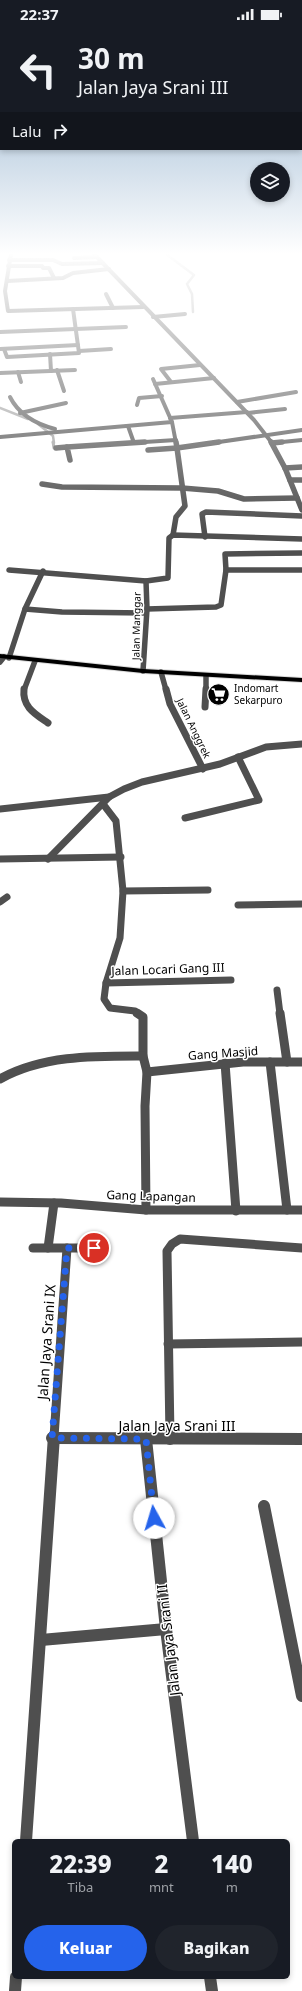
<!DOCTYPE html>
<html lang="id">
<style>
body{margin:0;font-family:"Noto Sans",sans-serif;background:#20242c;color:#f1f3f6;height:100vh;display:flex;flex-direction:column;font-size:15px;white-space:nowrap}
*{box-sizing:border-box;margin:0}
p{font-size:13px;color:#9ea1a6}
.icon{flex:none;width:22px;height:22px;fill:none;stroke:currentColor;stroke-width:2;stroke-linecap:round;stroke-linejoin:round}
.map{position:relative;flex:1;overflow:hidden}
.sheet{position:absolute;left:12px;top:1811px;width:278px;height:140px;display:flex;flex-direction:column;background:#171b24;border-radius:6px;box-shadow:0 2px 6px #0003}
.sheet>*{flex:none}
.top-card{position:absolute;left:0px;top:0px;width:302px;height:122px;box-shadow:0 2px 6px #0003;background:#171b24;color:#f1f3f6;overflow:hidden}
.controls{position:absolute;left:250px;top:134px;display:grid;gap:8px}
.controls a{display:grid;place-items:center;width:40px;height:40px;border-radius:50%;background:#171b24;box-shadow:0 2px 6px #0003;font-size:20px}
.pin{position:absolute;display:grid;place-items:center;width:34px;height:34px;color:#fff;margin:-17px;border:2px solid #fff;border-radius:50%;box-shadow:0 1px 4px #0007}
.me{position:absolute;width:44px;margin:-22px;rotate:354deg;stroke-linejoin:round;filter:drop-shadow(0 0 3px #0008)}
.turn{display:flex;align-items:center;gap:14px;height:84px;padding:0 12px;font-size:18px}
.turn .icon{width:52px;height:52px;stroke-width:2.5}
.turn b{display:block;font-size:28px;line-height:34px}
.then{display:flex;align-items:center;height:38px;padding:0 12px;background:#0003;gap:8px;font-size:15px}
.eta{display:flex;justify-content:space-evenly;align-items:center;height:68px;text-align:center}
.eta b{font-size:24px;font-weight:800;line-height:28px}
.button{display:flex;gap:8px;margin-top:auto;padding:8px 12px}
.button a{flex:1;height:46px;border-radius:24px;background:#2563eb;color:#fff;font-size:16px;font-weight:800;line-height:46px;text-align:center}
.button a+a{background:#20242c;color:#f1f3f6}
.status{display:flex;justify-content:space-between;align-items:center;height:28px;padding:0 20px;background:#171b24;direction:ltr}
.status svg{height:11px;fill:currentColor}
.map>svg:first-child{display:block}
</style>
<div class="status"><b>22:37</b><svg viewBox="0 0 49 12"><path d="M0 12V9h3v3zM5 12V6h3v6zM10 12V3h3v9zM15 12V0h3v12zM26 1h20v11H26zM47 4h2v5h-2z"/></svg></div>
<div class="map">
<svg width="302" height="1963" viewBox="0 0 302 1963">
<rect width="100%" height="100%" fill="#fff"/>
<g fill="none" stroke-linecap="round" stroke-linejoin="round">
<!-- stream-far1 -->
<g stroke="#9d9d9d" stroke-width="2.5">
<polyline points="166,226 194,247 187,256 192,266 193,284"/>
<polyline points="0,380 28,391"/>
<polyline points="38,396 53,408 54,415"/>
</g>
<!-- stream -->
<polyline stroke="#9d9d9d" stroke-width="3" points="53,414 54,420"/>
<defs>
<polygon id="primary" points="0,626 143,641 302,650 302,654 143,645 0,630"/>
</defs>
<!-- primary casing -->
<use href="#primary" stroke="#dbdbdb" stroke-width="2"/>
<!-- minor-far4 -->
<g stroke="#4f4f4f" stroke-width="4">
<polyline points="11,226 5,263 8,283 143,279"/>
<polyline points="94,226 254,392 272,415"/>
<polyline points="74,230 97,229"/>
<polyline points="9,232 53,232 62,236 103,235"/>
<polyline points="8,238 42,238 43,240 49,240 54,250"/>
<polyline points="7,253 63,250 73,245 109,241"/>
<polyline points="106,266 113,280"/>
<polyline points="153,289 185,286"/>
<polyline points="0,304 126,299"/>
<polyline points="0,321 78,317"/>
<polyline points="4,321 7,329 79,325 73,281"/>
<polyline points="79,323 111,321"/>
<polyline points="50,326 51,343"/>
<polyline points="57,342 64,363"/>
<polyline points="18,344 21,354"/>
<polyline points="0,345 75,342"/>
<polyline points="153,351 172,394"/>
<polyline points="171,354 161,341 200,337"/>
<polyline points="155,356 214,350"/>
<path d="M10 369C19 387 36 396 55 401"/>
<polyline points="237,374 296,364"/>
<polyline points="137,377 139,370 162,368"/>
<polyline points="20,385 66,375"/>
<polyline points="248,385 285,381"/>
<polyline points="170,390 247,384"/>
<polyline points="128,398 134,415"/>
<polyline points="0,409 172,394 176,415"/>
<polyline points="129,415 176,412"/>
<polyline points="212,415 302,402"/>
<polyline points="272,415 302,412"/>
</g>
<!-- minor-far3 -->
<g stroke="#4f4f4f" stroke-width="5.5">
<polyline points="176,414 177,420 219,414"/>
<polyline points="271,414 285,440 302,482"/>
<polyline points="272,415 282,414"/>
<polyline points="56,420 67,419"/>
<polyline points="148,422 177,420 185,478 176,489 173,507"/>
<polyline points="70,432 67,419 145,414"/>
<polyline points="285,440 302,439"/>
<polyline points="290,452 302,452"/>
<polyline points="42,456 62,459 182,460 218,463 244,471 297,470"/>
<polyline points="205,509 202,486 206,484 302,488"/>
<polyline points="9,542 146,553 168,550 169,510 173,507 302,511"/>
<polyline points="226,542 302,542"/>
<polyline points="25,581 62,584 146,585"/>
<polyline points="147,581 216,579 221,577 226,542 225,526 302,525"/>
<polyline points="9,630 25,581 43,543"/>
<polyline points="0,634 4,629"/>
<polyline points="143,643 147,581 146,553"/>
<polyline points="161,644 166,662"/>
<polyline points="24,662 35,633"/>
<polyline points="206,662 206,648"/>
</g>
<!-- minor-far2 -->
<g stroke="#4f4f4f" stroke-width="7">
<path d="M24 661C22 679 35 686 48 695"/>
<polyline points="166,661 170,676 203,741"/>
<polyline points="205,679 206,661"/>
<polyline points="103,776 116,793 123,863 120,910 106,955 104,971 110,980 135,983 138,986"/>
<polyline points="0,781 109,769"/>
<polyline points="185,790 259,772 238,729"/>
<polyline points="0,831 121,829"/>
<polyline points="48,831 109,769 124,761 142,754 220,736 266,719 302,716"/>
<polyline points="123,863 208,862"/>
<polyline points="0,874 7,869"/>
<polyline points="238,877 302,876"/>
<polyline points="106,955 231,952"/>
<polyline points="277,962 280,986"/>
</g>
<!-- minor-far1 -->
<g stroke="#4f4f4f" stroke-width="9">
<polyline points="137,985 143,989 143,1028 147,1044 145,1078 146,1182"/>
<polyline points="280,985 287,1034"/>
<polyline points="270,1034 287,1182"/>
<polyline points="225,1035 236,1183"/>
<polyline points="147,1044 243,1034 302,1034"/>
<path d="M0 1051C43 1027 95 1028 143 1028"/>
<polyline points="0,1174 61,1175 146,1182 302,1182"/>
<polyline points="33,1220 94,1220"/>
<polyline points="48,1220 54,1175"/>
<polyline points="168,1316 302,1314"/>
<polyline points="54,1409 67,1220"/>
<polyline points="170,1409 167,1223 172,1216 180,1211 302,1220"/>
</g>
<!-- minor -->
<g stroke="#4f4f4f" stroke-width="12">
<polyline points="170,1408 170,1411"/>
<polyline points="52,1410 302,1411"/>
<polyline points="146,1411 166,1601 193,1813"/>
<polyline points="264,1478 302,1668"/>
<polyline points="41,1612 166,1601"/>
<polyline points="26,1813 54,1408"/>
<polyline points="210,1949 212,1963"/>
<polyline points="15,1963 16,1949"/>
</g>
<!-- primary -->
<use href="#primary" fill="#000" fill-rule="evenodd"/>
</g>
<!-- sky -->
<linearGradient id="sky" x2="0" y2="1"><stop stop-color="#8aabca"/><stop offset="0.45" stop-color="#fff"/><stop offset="1" stop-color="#fff" stop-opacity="0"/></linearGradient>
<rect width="302" height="501" fill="url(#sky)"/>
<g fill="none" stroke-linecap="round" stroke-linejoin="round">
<!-- route -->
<polyline stroke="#2563eb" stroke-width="7" stroke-dasharray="0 12.6" points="94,1220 67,1220 52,1410 146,1411 154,1490"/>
</g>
<!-- icons -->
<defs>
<symbol id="supermarket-disc" viewBox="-11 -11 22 22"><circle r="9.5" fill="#000" stroke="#fff"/><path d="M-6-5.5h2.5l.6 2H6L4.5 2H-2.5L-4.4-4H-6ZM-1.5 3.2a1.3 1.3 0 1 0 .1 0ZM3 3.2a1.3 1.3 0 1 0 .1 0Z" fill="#fff"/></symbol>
</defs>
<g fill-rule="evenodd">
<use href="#supermarket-disc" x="206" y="654" width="25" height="25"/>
</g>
<g text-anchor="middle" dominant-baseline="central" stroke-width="3" stroke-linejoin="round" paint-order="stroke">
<!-- far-street labels -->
<g font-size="10" fill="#000" stroke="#fff">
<text transform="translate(136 598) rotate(-89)">Jalan Manggar</text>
<text transform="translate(194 700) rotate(64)">Jalan Anggrek</text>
</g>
<!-- far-poi labels -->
<g font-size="10" fill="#000" stroke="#fff" text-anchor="start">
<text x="234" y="660">Indomart<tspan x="234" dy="12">Sekarpuro</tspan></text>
</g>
<!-- street labels -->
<g font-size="12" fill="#000" stroke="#fff">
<text transform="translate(168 941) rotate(-2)">Jalan Locari Gang III</text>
<text transform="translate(223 1025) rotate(-4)">Gang Masjid</text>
<text transform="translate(151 1168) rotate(2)">Gang Lapangan</text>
</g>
<!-- near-street labels -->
<g font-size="14" fill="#000" stroke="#fff">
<text transform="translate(46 1314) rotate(-86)">Jalan Jaya Srani IX</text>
<text x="177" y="1397">Jalan Jaya Srani III</text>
<text transform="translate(168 1612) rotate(-97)">Jalan Jaya Srani II</text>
</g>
</g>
</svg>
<div class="controls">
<a><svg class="icon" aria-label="layers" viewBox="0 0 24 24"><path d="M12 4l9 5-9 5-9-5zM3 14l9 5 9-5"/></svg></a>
</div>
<div class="pin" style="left:94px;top:1220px;background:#d93025"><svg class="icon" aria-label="arrive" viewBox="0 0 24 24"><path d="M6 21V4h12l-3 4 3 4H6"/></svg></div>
<svg class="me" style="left:154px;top:1490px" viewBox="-20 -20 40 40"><circle r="19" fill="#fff"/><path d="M0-13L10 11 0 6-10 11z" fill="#2563eb"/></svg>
<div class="top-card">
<div class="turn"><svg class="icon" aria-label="left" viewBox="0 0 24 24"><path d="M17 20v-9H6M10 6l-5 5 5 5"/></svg><div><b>30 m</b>Jalan Jaya Srani III</div></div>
<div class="then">Lalu<svg class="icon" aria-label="right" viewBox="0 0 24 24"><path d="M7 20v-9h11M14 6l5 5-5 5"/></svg></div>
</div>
<section class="sheet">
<div class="eta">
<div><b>22:39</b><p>Tiba</p></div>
<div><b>2</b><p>mnt</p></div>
<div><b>140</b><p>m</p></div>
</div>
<div class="button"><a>Keluar</a><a>Bagikan</a></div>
</section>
</div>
